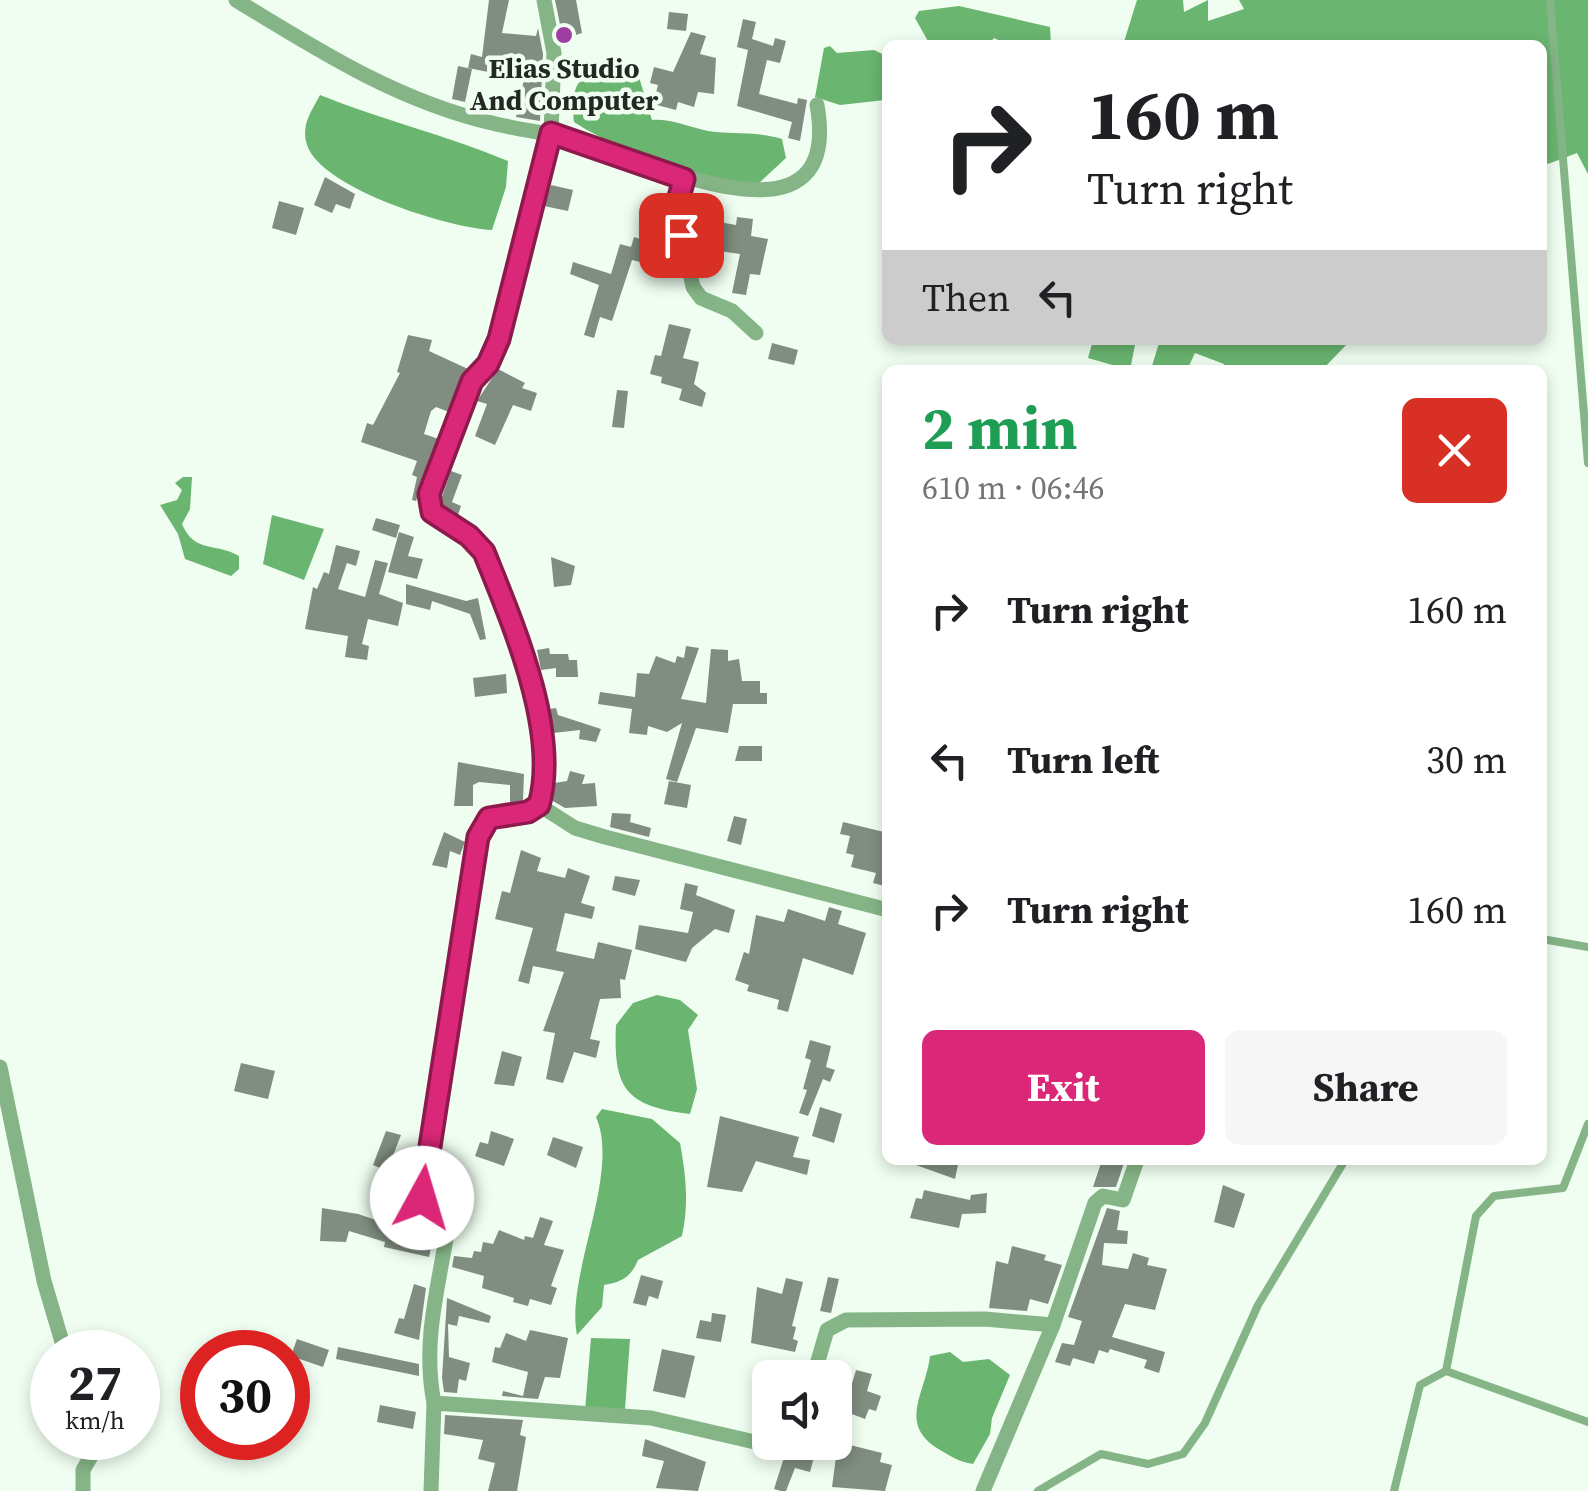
<!DOCTYPE html>
<meta charset="utf-8">
<style>
body{margin:0;font-family:"Source Serif 4",serif;background:#f6f6f6;color:#202124;height:100vh;display:flex;flex-direction:column;font-size:38px;white-space:nowrap}
*{box-sizing:border-box;margin:0}
p{font-size:32px;color:#757577}
.icon{flex:none;width:55px;height:55px;fill:none;stroke:currentColor;stroke-width:2;stroke-linecap:round;stroke-linejoin:round}
.map{position:relative;flex:1;overflow:hidden}
.panel{position:absolute;left:882px;top:365px;width:665px;height:800px;display:flex;flex-direction:column;background:#fff;border-radius:15px;box-shadow:0 5px 15px #0003}
.panel>*{flex:none}
.hud{position:absolute;left:882px;top:40px;width:665px;height:305px;border-radius:15px;box-shadow:0 5px 15px #0003;background:#fff;color:#202124;overflow:hidden}
.buttons{position:absolute;left:752px;top:1360px;display:grid;gap:20px}
.buttons a{display:grid;place-items:center;width:100px;height:100px;border-radius:15px;background:#fff;box-shadow:0 5px 15px #0003;font-size:50px}
.speed{position:absolute;left:30px;top:1330px;display:flex;gap:20px;font-size:50px;font-weight:700;text-align:center}
.speed>*{display:grid;place-content:center;width:130px;height:130px;border-radius:50%;background:#fff;box-shadow:0 5px 15px #0003;line-height:1}
.speed small{font-size:25px;font-weight:400}
.speed .limit{border:15px solid #d22;background:#fff;color:#111}
.pin{position:absolute;display:grid;place-items:center;width:85px;height:85px;color:#fff;margin:-42px;border-radius:20px;box-shadow:0 5px 15px #0006}
.me{position:absolute;width:110px;margin:-55px;rotate:6deg;stroke-linejoin:round;filter:drop-shadow(0 0 8px #0008)}
.turn{display:flex;align-items:center;gap:35px;height:210px;padding:0 40px;font-size:45px}
.turn .icon{width:130px;height:130px;stroke-width:2.5}
.turn b{display:block;font-size:70px;line-height:85px}
.then{display:flex;align-items:center;height:95px;padding:0 40px;background:#0003;gap:20px;font-size:38px}
.round{display:grid;place-items:center;flex:none;width:105px;height:105px;border-radius:15px;background:#f6f6f6}
.head{display:flex;align-items:center;justify-content:space-between;height:170px;padding:0 40px}
h1{font-size:60px;font-weight:700;line-height:75px;color:#1e9e55}
.action{display:flex;gap:20px;margin-top:auto;padding:20px 40px}
.action a{flex:1;height:115px;border-radius:15px;background:#db2777;color:#fff;font-size:40px;font-weight:700;line-height:115px;text-align:center}
.action a+a{background:#f6f6f6;color:#202124}
ul{padding:0;list-style:none}
li{display:flex;align-items:center;gap:30px;height:150px;padding:0 40px}
li div{flex:1}
li b{display:block;font-size:38px}
li em{font-style:normal}
.map>svg:first-child{display:block}
</style>
<div class="map">
<svg width="1588" height="1491" viewBox="0 0 1588 1491">
<rect width="100%" height="100%" fill="#effef0"/>
<!-- water -->
<g fill="#6ab570">
<polygon points="1137,0 1183,0 1184,12 1208,0 1208,21 1244,9 1239,0 1588,0 1588,174 1577,153 1548,164 1543,160 1542,45 1123,45"/>
<polygon points="959,6 1050,27 1051,45 1009,45 994,38 988,45 929,43 915,18 919,11"/>
<polygon points="830,46 837,53 874,50 887,56 885,100 840,105 815,97 824,48"/>
<path d="M626 71 639 77 652 120C675 118 693 130 716 132 740 134 759 132 782 139L786 158 758 184C707 185 617 150 574 122 569 79 583 68 626 71Z"/>
<path d="M320 95C382 120 446 135 508 161L506 187 492 230C449 228 322 189 307 145 301 125 311 112 320 95Z"/>
<polygon points="1093,340 1136,340 1130,370 1088,358"/>
<polygon points="1160,340 1351,340 1322,370 1221,370 1224,364 1195,353 1187,370 1155,370 1151,369"/>
<path d="M183 477H192L190 509 182 524C195 554 215 542 239 556V569L231 576 185 559 178 534 160 505 177 500 182 490 175 483Z"/>
<polygon points="272,515 324,529 304,580 263,564"/>
<path d="M657 995 680 1000 698 1015 688 1030 697 1089 690 1114C626 1106 613 1089 616 1025L633 1003Z"/>
<path d="M602 1109 652 1119 680 1143C686 1176 689 1203 682 1236L638 1260C631 1277 622 1282 604 1285L602 1307 577 1335C565 1276 621 1174 596 1117Z"/>
<polygon points="591,1338 630,1339 625,1409 585,1411"/>
<path d="M950 1352 963 1362 989 1359 1010 1375 992 1418 990 1434 973 1464C959 1462 950 1456 937 1448 898 1423 926 1392 930 1356Z"/>
</g>
<!-- building -->
<g fill="#808d80">
<polygon points="489,0 509,0 502,33 536,36 538,28 543,54 540,121 516,117 524,79 468,68 471,54 482,57"/>
<polygon points="555,0 576,0 582,33 563,39"/>
<polygon points="669,12 688,14 686,31 667,29"/>
<polygon points="743,19 756,22 752,39 773,46 775,38 786,41 780,63 767,60 759,94 797,104 798,98 807,100 800,141 788,138 792,122 737,106 748,50 737,47"/>
<polygon points="691,32 706,36 700,54 716,58 714,94 698,92 694,107 678,102 676,110 653,104 658,85 650,83 654,67 673,72"/>
<polygon points="458,66 472,69 465,102 452,99"/>
<polygon points="325,177 355,194 350,209 336,204 332,213 314,205"/>
<polygon points="551,185 573,190 568,211 544,206"/>
<polygon points="279,201 304,208 296,235 272,228"/>
<polygon points="652,209 666,213 663,241 672,243 672,270 632,260 612,321 600,317 594,338 584,335 599,285 570,274 573,262 611,274 620,244 631,247 634,237 643,240"/>
<polygon points="737,217 753,219 751,236 768,239 760,275 750,274 746,295 732,293 740,254 719,251 721,242 715,240 719,222 736,225"/>
<polygon points="669,324 691,329 683,358 699,362 694,384 706,393 702,407 679,400 682,389 661,383 662,377 650,374 655,355 661,356"/>
<polygon points="408,335 432,340 429,351 468,369 449,412 436,407 431,411 424,434 439,439 416,501 412,500 417,477 412,475 417,461 361,442 367,423 373,425 400,373 397,372"/>
<polygon points="772,343 798,350 794,365 768,359"/>
<polygon points="498,369 525,383 522,388 537,393 531,411 513,405 495,445 475,436 487,404 477,401"/>
<polygon points="617,390 628,391 624,428 612,427"/>
<polygon points="451,471 462,475 452,502 461,506 457,518 440,502"/>
<polygon points="376,518 400,525 396,538 372,530"/>
<polygon points="399,532 414,537 408,556 423,559 417,579 388,572"/>
<polygon points="336,545 360,551 356,566 347,563 338,589 365,597 375,560 388,563 379,594 403,603 398,626 368,619 362,644 369,646 367,660 345,657 348,636 305,629 313,587 317,589 324,572 329,574"/>
<polygon points="551,557 575,566 571,585 554,587"/>
<polygon points="406,584 466,601 478,598 486,639 480,640 470,614 432,601 430,610 406,604"/>
<polygon points="686,646 699,648 681,699 706,703 711,649 728,650 728,661 739,659 742,681 760,681 760,693 767,693 767,704 733,704 728,733 696,728 677,782 666,779 682,723 667,732 648,726 647,735 629,733 632,709 598,704 600,692 635,697 637,673 649,674 656,656 675,663 677,656 684,658"/>
<polygon points="549,648 550,654 568,654 569,660 577,660 578,677 556,677 556,668 541,670 537,650"/>
<polygon points="506,674 507,693 475,697 473,678"/>
<polygon points="556,708 558,715 601,729 596,742 579,739 580,730 553,733 549,709"/>
<polygon points="739,746 762,746 762,761 735,761"/>
<polygon points="458,762 524,774 523,801 510,803 510,785 479,782 473,785 473,806 454,806"/>
<polygon points="570,771 585,775 582,784 595,783 597,806 565,808 551,800 554,783 567,781"/>
<polygon points="669,781 691,785 687,808 664,804"/>
<polygon points="612,813 631,814 630,822 651,828 649,837 610,827"/>
<polygon points="734,816 747,819 741,845 727,841"/>
<polygon points="843,822 888,833 888,887 873,883 876,873 851,867 854,855 846,853 850,836 840,834"/>
<polygon points="444,832 465,842 460,855 450,851 447,868 432,865"/>
<polygon points="521,850 541,858 537,871 565,878 568,868 590,876 581,903 595,907 592,919 565,913 556,951 594,959 598,942 632,950 625,980 620,979 621,998 600,999 590,1039 600,1041 596,1058 574,1052 563,1083 546,1079 555,1033 543,1031 564,972 533,966 529,984 518,981 533,928 495,919 502,891 510,893"/>
<polygon points="615,876 640,880 635,896 612,890"/>
<polygon points="685,883 698,886 696,895 735,910 729,933 715,929 692,948 686,962 635,949 639,925 688,933 693,912 680,909"/>
<polygon points="829,907 842,911 838,924 866,933 853,975 803,958 788,1012 777,1009 779,1000 747,991 749,985 735,980 744,952 749,954 756,915 784,922 788,909 825,921"/>
<polygon points="810,1040 831,1046 826,1067 835,1070 830,1082 823,1079 808,1116 799,1113 807,1090 803,1089 811,1060 805,1058"/>
<polygon points="502,1051 522,1057 514,1086 494,1084"/>
<polygon points="241,1063 275,1071 268,1099 234,1091"/>
<polygon points="820,1107 842,1114 834,1143 812,1136"/>
<polygon points="720,1116 799,1137 793,1157 810,1160 807,1175 756,1161 742,1192 707,1187"/>
<polygon points="386,1131 401,1135 387,1171 373,1165"/>
<polygon points="491,1131 514,1139 504,1166 475,1156 480,1142 488,1144"/>
<polygon points="553,1137 583,1147 576,1168 547,1155"/>
<polygon points="436,1157 456,1163 451,1178 442,1176 439,1193 431,1187"/>
<polygon points="902,1160 959,1160 955,1179"/>
<polygon points="1102,1160 1125,1160 1116,1187 1093,1187"/>
<polygon points="1223,1185 1245,1194 1234,1228 1214,1222"/>
<polygon points="924,1190 970,1200 971,1195 987,1193 986,1213 962,1214 959,1228 910,1218 916,1198 922,1199"/>
<polygon points="322,1208 358,1214 397,1227 395,1231 433,1239 429,1257 384,1247 385,1242 349,1231 346,1242 320,1241"/>
<polygon points="1107,1208 1120,1211 1117,1230 1128,1231 1127,1244 1104,1243 1102,1265 1128,1269 1133,1253 1149,1258 1147,1265 1167,1269 1155,1310 1125,1304 1112,1337 1165,1352 1159,1373 1144,1368 1147,1360 1110,1349 1108,1353 1099,1350 1094,1364 1073,1358 1070,1366 1055,1362 1062,1343 1074,1345 1082,1321 1068,1317"/>
<polygon points="540,1217 553,1221 544,1245 564,1250 551,1286 557,1288 551,1305 530,1299 528,1306 513,1302 514,1298 482,1288 484,1276 452,1267 454,1256 472,1258 474,1251 481,1252 483,1242 493,1244 499,1230 524,1240 525,1236 533,1238"/>
<polygon points="1012,1246 1046,1255 1044,1260 1062,1265 1048,1304 1030,1299 1027,1311 989,1308 996,1261 1008,1264"/>
<polygon points="641,1275 663,1281 658,1299 649,1296 646,1306 633,1303"/>
<polygon points="828,1277 839,1279 831,1313 820,1311"/>
<polygon points="786,1278 803,1282 792,1326 796,1327 793,1339 798,1341 795,1352 751,1343 757,1287 782,1294"/>
<polygon points="414,1284 426,1288 419,1340 394,1333 399,1318 404,1319"/>
<polygon points="447,1298 491,1316 489,1323 459,1316 457,1326 448,1324 449,1357 470,1363 466,1381 459,1379 457,1393 444,1392 442,1378"/>
<polygon points="712,1313 726,1315 721,1342 696,1338 700,1320 711,1322"/>
<polygon points="530,1330 568,1338 560,1378 545,1377 538,1399 502,1396 503,1391 523,1396 528,1372 492,1362 495,1347 500,1348 506,1333 526,1341"/>
<polygon points="297,1339 329,1350 323,1367 291,1356"/>
<polygon points="338,1347 419,1364 419,1376 336,1359"/>
<polygon points="662,1349 695,1356 685,1398 653,1391"/>
<polygon points="856,1370 872,1374 867,1391 881,1396 876,1411 869,1409 865,1419 844,1411"/>
<polygon points="380,1405 416,1412 413,1429 377,1422"/>
<polygon points="445,1415 523,1420 520,1435 526,1437 517,1491 488,1491 495,1463 478,1459 483,1440 444,1434"/>
<polygon points="645,1439 706,1462 698,1491 656,1488 664,1461 642,1456"/>
<polygon points="789,1442 818,1442 810,1472 795,1468 786,1491 781,1491 774,1489"/>
<polygon points="838,1442 882,1453 880,1462 892,1465 885,1491 832,1487"/>
</g>
<g fill="none" stroke-linecap="round" stroke-linejoin="round">
<!-- service -->
<g stroke="#85b587" stroke-width="8">
<polyline points="1550,0 1588,463"/>
<polyline points="1542,939 1588,947"/>
<polyline points="1446,1371 1476,1216 1494,1196 1563,1188 1588,1124"/>
<polyline points="1038,1491 1101,1454 1148,1464 1183,1454 1205,1423 1258,1305 1345,1160"/>
<polyline points="1394,1491 1420,1385 1446,1371 1588,1422"/>
</g>
<!-- minor -->
<g stroke="#85b587" stroke-width="15">
<path d="M236 0C319 51 399 102 496 124 530 132 566 135 600 147 665 169 843 251 817 105"/>
<polyline points="684,179 676,208 693,287 701,298 732,311 756,333"/>
<polyline points="539,805 575,828 605,837 888,910"/>
<polyline points="0,1067 44,1281 65,1352"/>
<polyline points="813,1378 827,1330 846,1320 985,1319 1053,1325 1095,1203 1103,1196 1123,1200 1137,1160"/>
<path d="M434 1403C421 1338 441 1279 450 1214L422 1198 420 1187 479 837 489 818 528 812 539 805C560 731 512 622 484 552 468 535 437 523 427 503L472 381 488 364 499 339 551 133 554 53 544 0"/>
<polyline points="83,1491 83,1470 93,1453 89,1438"/>
<polyline points="431,1491 434,1403 651,1418 759,1443 770,1439"/>
<polyline points="983,1491 1053,1325"/>
</g>
</g>
<g fill="none" stroke-linecap="round" stroke-linejoin="round">
<defs>
<path id="route" d="M422 1198 478 837 489 818 528 812 539 805C560 731 512 622 484 552L469 536 432 512 429 494 472 381 488 364 499 339 551 133 684 179 676 208 681 235"/>
</defs>
<!-- route casing -->
<use href="#route" stroke="#8e194d" stroke-width="25"/>
<!-- route -->
<use href="#route" stroke="#db2777" stroke-width="18"/>
</g>
<!-- markers -->
<circle fill="#9f3da3" stroke="#effef0" stroke-width="4" cx="564" cy="35" r="10"/>
<g text-anchor="middle" dominant-baseline="central" stroke-width="9" stroke-linejoin="round" paint-order="stroke">
<!-- poi labels -->
<g font-size="28" font-weight="bold" fill="#232823" stroke="#effef0">
<text x="564" y="68">Elias Studio<tspan x="564" dy="32">And Computer</tspan></text>
</g>
</g>
</svg>
<div class="buttons">
<a><svg class="icon" aria-label="sound" viewBox="0 0 24 24"><path d="M4 9h4l5-4v14l-5-4H4zM17 9q2 3 0 6"/></svg></a>
</div>
<div class="speed"><div>27<small>km/h</small></div><div class="limit">30</div></div>
<div class="pin" style="left:681px;top:235px;background:#d93025"><svg class="icon" aria-label="arrive" viewBox="0 0 24 24"><path d="M6 21V4h12l-3 4 3 4H6"/></svg></div>
<svg class="me" style="left:422px;top:1198px" viewBox="-20 -20 40 40"><circle r="19" fill="#fff"/><path d="M0-13L10 11 0 6-10 11z" fill="#db2777"/></svg>
<div class="hud">
<div class="turn"><svg class="icon" aria-label="right" viewBox="0 0 24 24"><path d="M7 20v-9h11M14 6l5 5-5 5"/></svg><div><b>160 m</b>Turn right</div></div>
<div class="then">Then<svg class="icon" aria-label="left" viewBox="0 0 24 24"><path d="M17 20v-9H6M10 6l-5 5 5 5"/></svg></div>
</div>
<section class="panel">
<div class="head"><div><h1>2 min</h1><p>610 m · 06:46</p></div><a class="round" style="background:#d93025;color:#fff"><svg class="icon" aria-label="close" viewBox="0 0 24 24"><path d="M6 6l12 12M18 6L6 18"/></svg></a></div>
<ul>
<li><svg class="icon" aria-label="right" viewBox="0 0 24 24"><path d="M7 20v-9h11M14 6l5 5-5 5"/></svg><div><b>Turn right</b></div><em>160 m</em></li>
<li><svg class="icon" aria-label="left" viewBox="0 0 24 24"><path d="M17 20v-9H6M10 6l-5 5 5 5"/></svg><div><b>Turn left</b></div><em>30 m</em></li>
<li><svg class="icon" aria-label="right" viewBox="0 0 24 24"><path d="M7 20v-9h11M14 6l5 5-5 5"/></svg><div><b>Turn right</b></div><em>160 m</em></li>
</ul>
<div class="action"><a>Exit</a><a>Share</a></div>
</section>
</div>
